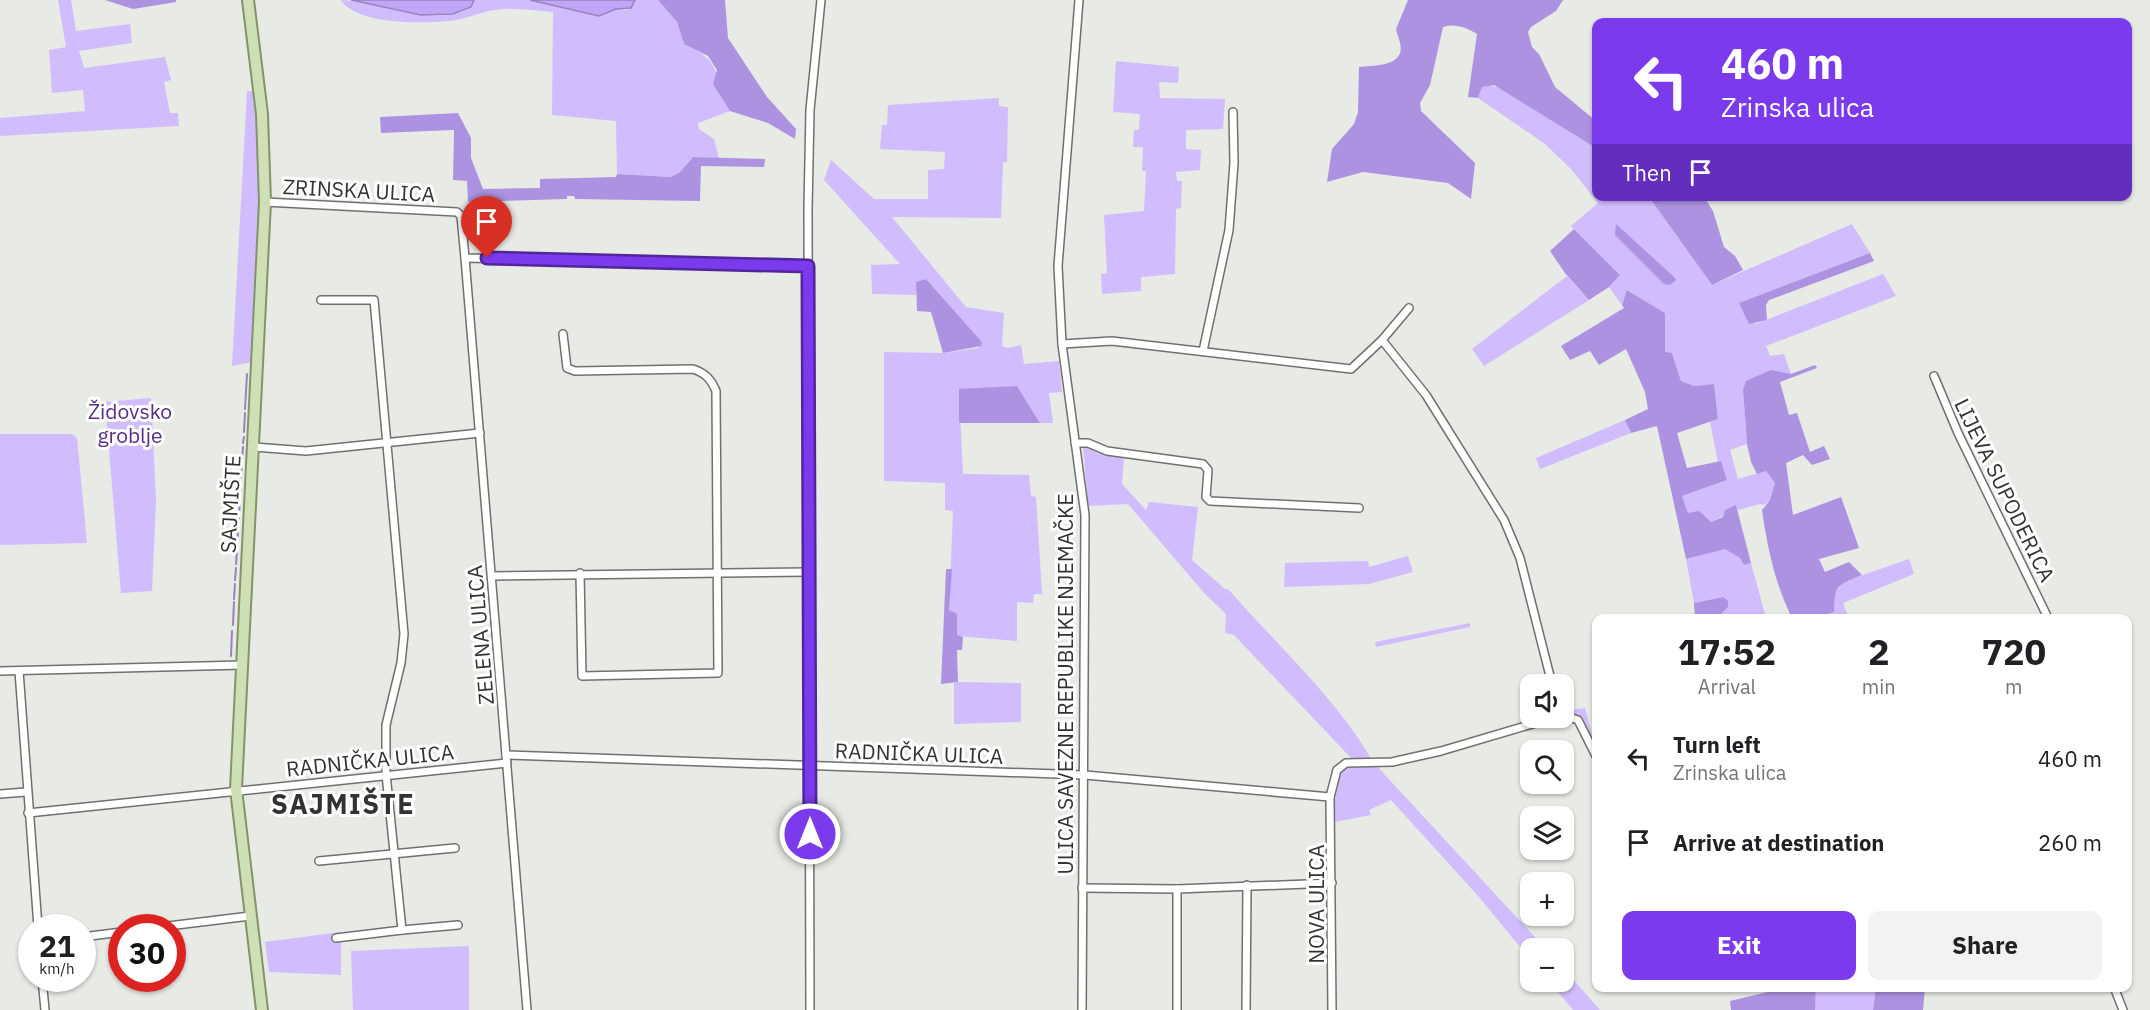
<!DOCTYPE html>
<meta charset="utf-8">
<style>
body{margin:0;font-family:"IBM Plex Sans",sans-serif;background:#f2f2f2;color:#202124;height:100vh;display:flex;flex-direction:column;font-size:22px;white-space:nowrap}
*{box-sizing:border-box;margin:0}
p{font-size:20px;color:#757577}
.icon{flex:none;width:33px;height:33px;fill:none;stroke:currentColor;stroke-width:2;stroke-linecap:round;stroke-linejoin:round}
.map{position:relative;flex:1;overflow:hidden}
.panel{position:absolute;left:1592px;top:614px;width:540px;height:378px;display:flex;flex-direction:column;background:#fff;border-radius:12px;box-shadow:0 2px 4px #0004}
.panel>*{flex:none}
.guide{position:absolute;left:1592px;top:18px;width:540px;height:183px;border-radius:12px;box-shadow:0 2px 4px #0004;background:#7c3aed;color:#fff;overflow:hidden}
.controls{position:absolute;left:1520px;top:674px;display:grid;gap:12px}
.controls a{display:grid;place-items:center;width:54px;height:54px;border-radius:12px;background:#fff;box-shadow:0 2px 4px #0004;font-size:30px}
.speed{position:absolute;left:18px;top:914px;display:flex;gap:12px;font-size:30px;font-weight:700;text-align:center}
.speed>*{display:grid;place-content:center;width:78px;height:78px;border-radius:50%;background:#fff;box-shadow:0 2px 4px #0004;line-height:1}
.speed small{font-size:15px;font-weight:400}
.speed .limit{border:9px solid #d22;background:#fff;color:#111}
.pin{position:absolute;display:grid;place-items:center;width:51px;height:51px;color:#fff;margin:-62px -26px;border-radius:50% 50% 50% 0;rotate:-45deg;box-shadow:0 0 6px #0007}
.pin .icon{rotate:45deg}
.me{position:absolute;width:66px;margin:-33px;rotate:0deg;stroke-linejoin:round;filter:drop-shadow(0 0 4px #0008)}
.turn{display:flex;align-items:center;gap:21px;height:126px;padding:0 30px;font-size:27px}
.turn .icon{width:78px;height:78px;stroke-width:2.5}
.turn b{display:block;font-size:42px;line-height:51px}
.then{display:flex;align-items:center;height:57px;padding:0 30px;background:#0003;gap:12px;font-size:22px}
.eta{display:flex;justify-content:space-evenly;align-items:center;height:102px;text-align:center}
.eta b{font-size:36px;font-weight:700;line-height:42px}
.action{display:flex;gap:12px;margin-top:auto;padding:12px 30px}
.action a{flex:1;height:69px;border-radius:12px;background:#7c3aed;color:#fff;font-size:24px;font-weight:700;line-height:69px;text-align:center}
.action a+a{background:#f2f2f2;color:#202124}
ul{padding:0;list-style:none}
li{display:flex;align-items:center;gap:18px;height:84px;padding:0 30px}
li div{flex:1}
li b{display:block;font-size:22px}
li em{font-style:normal}
.map>svg:first-child{display:block}
</style>
<div class="map">
<svg width="2150" height="1010" viewBox="0 0 2150 1010">
<rect width="100%" height="100%" fill="#e8eae5"/>
<!-- green -->
<g fill="#d1bcfe">
<polygon points="58,0 71,0 76,31 130,24 132,43 79,51 84,68 165,57 171,80 164,82 170,113 178,113 179,126 0,136 0,118 85,111 83,90 52,93 49,50 66,47"/>
<path d="M341 0C370 0 459 35 474 0H530L599 16 616 9 627 10 635 0H658L677 22 684 44C728 64 710 77 730 111L698 123 699 129 714 139 719 158 693 157 680 172 671 177 617 174 616 121 552 115 553 12C537 11 519 8 502 9 486 10 471 17 456 20 429 24 357 26 341 0Z"/>
<polygon points="1116,61 1179,67 1178,83 1159,82 1160,98 1225,99 1223,129 1186,130 1186,149 1201,150 1200,170 1176,172 1177,181 1182,181 1181,208 1176,209 1175,274 1141,277 1141,291 1102,294 1101,274 1107,273 1104,215 1144,211 1146,171 1142,171 1143,147 1133,147 1134,130 1139,130 1140,114 1113,112"/>
<polygon points="1487,84 1505,90 1596,148 1596,196 1649,197 1712,285 1852,224 1870,253 1739,303 1756,324 1883,274 1896,296 1766,346 1770,356 1784,354 1791,374 1746,381 1743,389 1747,444 1730,450 1738,479 1766,471 1775,483 1770,500 1764,505 1760,504 1738,510 1736,505 1723,516 1711,522 1688,514 1682,496 1727,480 1721,461 1718,462 1710,422 1718,419 1714,384 1694,386 1681,381 1672,353 1665,353 1665,313 1628,290 1622,305 1609,287 1620,275 1571,226 1598,203 1571,169 1545,144 1478,98 1482,87"/>
<polygon points="247,91 255,91 261,184 252,362 232,366"/>
<polygon points="999,98 999,106 1008,107 1007,162 1003,162 1001,218 892,217 966,307 1004,313 1002,346 1008,348 1021,345 1024,364 1059,361 1062,392 1049,393 1053,423 1040,423 1017,386 959,390 963,474 1029,475 1031,496 1036,497 1042,594 1034,594 1033,603 1017,602 1017,641 957,636 957,615 949,610 953,511 945,510 945,483 884,481 884,352 943,353 978,348 982,342 926,279 917,282 916,295 872,294 871,265 900,264 824,180 831,160 874,199 928,199 928,170 944,169 945,152 880,149 882,125 887,125 888,105"/>
<polygon points="1567,276 1589,300 1484,366 1472,349"/>
<polygon points="151,398 156,500 152,591 121,593 105,402"/>
<polygon points="1625,420 1631,433 1540,469 1536,458"/>
<polygon points="0,434 72,434 77,438 87,543 0,545"/>
<path d="M1087 445 1098 453 1124 457 1122 484 1146 510 1149 502 1198 507 1192 560 1225 589 1229 590C1275 643 1339 701 1373 762L1545 948H1530V959L1479 897 1391 800 1369 810 1371 815 1335 822C1334 797 1331 775 1354 761L1234 635 1225 633 1226 614 1205 594 1128 504 1088 506 1083 448Z"/>
<polygon points="1725,548 1740,558 1744,565 1751,563 1766,618 1717,618 1723,597 1694,603 1686,559"/>
<polygon points="1408,556 1413,572 1369,584 1284,587 1285,563 1368,561 1369,567"/>
<polygon points="1909,559 1914,574 1843,603 1848,616 1816,618 1834,612 1833,595 1843,582"/>
<polygon points="1470,623 1470,627 1376,647 1375,642"/>
<polygon points="958,682 1021,683 1021,722 954,724 954,683"/>
<polygon points="1585,708 1596,749 1580,723 1563,715 1563,711"/>
<polygon points="341,932 341,975 269,972 265,942"/>
<polygon points="469,946 469,1010 353,1010 351,951"/>
<polygon points="1563,968 1600,1010 1573,1010 1549,981 1563,981"/>
<polygon points="1816,987 1876,987 1873,1010 1815,1010"/>
</g>
<!-- forest -->
<g fill="#ad92e2">
<polygon points="105,0 176,0 176,2 133,9"/>
<polygon points="658,0 725,0 728,38 767,97 796,129 795,139 768,123 730,111 713,84 717,70 708,56 684,44 677,22"/>
<path d="M1408 0H1563L1556 11 1531 27 1528 32 1532 47 1539 54 1555 87 1596 121V148L1494 85 1482 87 1478 98 1468 97 1477 34C1467 28 1455 23 1443 27L1430 85 1420 103 1421 111 1475 163 1471 199 1448 183 1363 172 1327 182 1332 149 1354 124 1358 112 1359 67C1373 65 1406 67 1400 43 1399 38 1397 34 1396 29Z"/>
<polygon points="458,113 471,138 471,158 483,189 540,188 540,179 616,177 617,174 671,177 680,172 693,157 765,159 764,167 701,166 700,201 575,199 574,196 567,196 567,199 468,202 467,181 453,180 454,130 381,133 380,117"/>
<polygon points="1649,197 1704,197 1713,211 1724,247 1735,256 1743,270 1712,285"/>
<polygon points="1616,224 1674,277 1676,280 1670,285 1664,284 1615,235"/>
<polygon points="1574,229 1620,275 1609,287 1589,300 1565,273 1550,251"/>
<polygon points="1870,253 1874,261 1769,300 1766,305 1767,320 1749,324 1739,303"/>
<polygon points="926,279 982,342 981,346 943,353 931,312 917,311 916,282"/>
<polygon points="1627,290 1665,313 1665,352 1672,353 1681,381 1694,386 1714,384 1718,419 1677,433 1687,468 1721,461 1727,480 1682,496 1688,513 1699,511 1711,522 1723,517 1725,510 1736,505 1751,563 1744,565 1740,558 1725,549 1686,559 1657,426 1631,433 1625,420 1648,409 1645,392 1626,349 1599,365 1590,351 1570,360 1561,346 1624,308 1622,305"/>
<path d="M1815 365 1817 368 1780 382 1789 415 1797 413 1810 452 1824 446 1830 459 1812 465 1803 455 1786 463 1793 515 1841 497 1859 548 1819 559 1825 572 1849 562 1862 575C1835 586 1835 585 1834 612L1816 618H1792C1775 584 1767 546 1762 510L1770 500 1775 483 1766 471 1757 474 1751 462 1747 444 1743 389 1746 381 1771 370 1791 374Z"/>
<polygon points="1017,386 1040,423 959,423 959,389"/>
<polygon points="946,569 952,569 949,610 957,614 957,635 963,637 962,650 957,650 958,682 941,684"/>
<polygon points="1723,597 1728,601 1728,607 1717,618 1695,618 1694,603"/>
<polygon points="1769,987 1816,987 1815,1010 1731,1010 1730,1001 1768,992"/>
<polygon points="1876,987 1925,987 1923,1010 1873,1010"/>
</g>
<!-- water -->
<g fill="#c1a6f8" stroke="#9684bc" stroke-width="1.5">
<polygon points="351,0 474,0 471,7 453,14 421,15"/>
<polygon points="530,0 635,0 631,8 616,9 599,16"/>
</g>
<g fill="none" stroke-linecap="round" stroke-linejoin="round">
<!-- stream -->
<g stroke="#9684bc" stroke-width="2">
<polyline points="245,409 247,374"/>
<polyline points="244,432 245,413"/>
<polyline points="243,443 244,437"/>
<polyline points="242,461 243,447"/>
<polyline points="241,477 242,464"/>
<polyline points="240,495 241,482"/>
<polyline points="238,528 240,499"/>
<polyline points="237,547 238,532"/>
<polyline points="236,564 237,551"/>
<polyline points="235,580 236,568"/>
<polyline points="234,599 235,584"/>
<polyline points="233,625 234,602"/>
<polyline points="231,656 232,631"/>
</g>
<defs>
<g id="street">
<polyline points="1079,0 1058,266 1062,344 1085,515 1082,1010"/>
<polyline points="265,202 457,212 461,216 465,258 808,266"/>
<polyline points="465,258 527,1010"/>
<polyline points="321,300 374,300 404,634 401,663 386,725 386,774 402,930 336,938"/>
<path d="M563 334 567 368 575 371 693 369C705 373 711 379 716 391L718 673 582 676 580 573"/>
<polyline points="1382,340 1409,308"/>
<polyline points="1062,344 1112,341 1351,369 1382,340 1426,395 1504,520 1520,558 1552,684"/>
<polyline points="1203,351 1229,230 1234,163 1233,112"/>
<polyline points="1934,376 1958,433 2048,618"/>
<polyline points="1075,443 1088,443 1107,451 1203,464 1208,470 1206,497 1210,501 1359,508"/>
<polyline points="253,447 306,451 480,433"/>
<polyline points="492,576 809,572"/>
<polyline points="0,671 243,665"/>
<polyline points="19,671 38,927"/>
<polyline points="1563,715 1578,720 1596,756"/>
<polyline points="506,755 1085,775 1330,797"/>
<polyline points="0,794 26,792"/>
<polyline points="28,813 507,763"/>
<polyline points="319,861 455,848"/>
<polyline points="1082,888 1177,889 1332,883"/>
<polyline points="160,927 250,916"/>
<polyline points="402,930 458,925"/>
<polyline points="82,937 122,932"/>
<polyline points="42,978 45,1010"/>
<polyline points="2114,987 2123,1010"/>
<polyline points="810,1010 808,209 810,110 821,0"/>
<polyline points="1177,1010 1177,889"/>
<polyline points="1246,1010 1247,885"/>
<polyline points="1332,1010 1330,797 1337,770 1346,763 1392,762 1441,751 1556,717"/>
</g>
<polyline id="primary" points="248,0 262,114 265,202 236,789 262,1010"/>
</defs>
<!-- street casing -->
<use href="#street" stroke="#70716d" stroke-width="10"/>
<!-- primary casing -->
<use href="#primary" stroke="#839468" stroke-width="14"/>
<!-- street -->
<use href="#street" stroke="#fff" stroke-width="7"/>
<!-- primary -->
<use href="#primary" stroke="#cfdfb6" stroke-width="10"/>
</g>
<g fill="none" stroke-linecap="round" stroke-linejoin="round">
<defs>
<polyline id="route" points="487,258 808,266 810,834"/>
</defs>
<!-- route casing -->
<use href="#route" stroke="#51269a" stroke-width="15"/>
<!-- route -->
<use href="#route" stroke="#7c3aed" stroke-width="10"/>
</g>
<g text-anchor="middle" dominant-baseline="central" stroke-width="6" stroke-linejoin="round" paint-order="stroke">
<!-- street labels -->
<g font-size="21" fill="#323331" stroke="#fff">
<text transform="translate(359 190) rotate(3)">ZRINSKA ULICA</text>
<text transform="translate(2005 490) rotate(64)">LIJEVA SUPODERICA</text>
<text transform="translate(230 504) rotate(-87)">SAJMIŠTE</text>
<text transform="translate(480 635) rotate(-95)">ZELENA ULICA</text>
<text transform="translate(1065 684) rotate(-90)">ULICA SAVEZNE REPUBLIKE NJEMAČKE</text>
<text transform="translate(919 753) rotate(2)">RADNIČKA ULICA</text>
<text transform="translate(370 760) rotate(-6)">RADNIČKA ULICA</text>
<text transform="translate(1316 904) rotate(-90)">NOVA ULICA</text>
</g>
<!-- park labels -->
<g font-size="21" fill="#552d8a" stroke="#fff">
<text x="130" y="411">Židovsko<tspan x="130" dy="24">groblje</tspan></text>
</g>
<!-- district labels -->
<g font-size="27" font-weight="bold" letter-spacing="1.5" fill="#323331" stroke="#fff">
<text x="343" y="803">SAJMIŠTE</text>
</g>
</g>
</svg>
<div class="controls">
<a><svg class="icon" aria-label="sound" viewBox="0 0 24 24"><path d="M4 9h4l5-4v14l-5-4H4zM17 9q2 3 0 6"/></svg></a>
<a><svg class="icon" aria-label="search" viewBox="0 0 24 24"><circle cx="10" cy="10" r="6"/><path d="M15 15l6 6"/></svg></a>
<a><svg class="icon" aria-label="layers" viewBox="0 0 24 24"><path d="M12 4l9 5-9 5-9-5zM3 14l9 5 9-5"/></svg></a>
<a>+</a>
<a>−</a>
</div>
<div class="speed"><div>21<small>km/h</small></div><div class="limit">30</div></div>
<div class="pin" style="left:487px;top:258px;background:#d93025"><svg class="icon" aria-label="arrive" viewBox="0 0 24 24"><path d="M6 21V4h12l-3 4 3 4H6"/></svg></div>
<svg class="me" style="left:810px;top:834px" viewBox="-20 -20 40 40"><circle r="17" fill="#7c3aed" stroke="#fff" stroke-width="3"/><path d="M0-11L8 9 0 5-8 9z" fill="#fff"/></svg>
<div class="guide">
<div class="turn"><svg class="icon" aria-label="left" viewBox="0 0 24 24"><path d="M17 20v-9H6M10 6l-5 5 5 5"/></svg><div><b>460 m</b>Zrinska ulica</div></div>
<div class="then">Then<svg class="icon" aria-label="arrive" viewBox="0 0 24 24"><path d="M6 21V4h12l-3 4 3 4H6"/></svg></div>
</div>
<section class="panel">
<div class="eta">
<div><b>17:52</b><p>Arrival</p></div>
<div><b>2</b><p>min</p></div>
<div><b>720</b><p>m</p></div>
</div>
<ul>
<li><svg class="icon" aria-label="left" viewBox="0 0 24 24"><path d="M17 20v-9H6M10 6l-5 5 5 5"/></svg><div><b>Turn left</b><p>Zrinska ulica</p></div><em>460 m</em></li>
<li><svg class="icon" aria-label="arrive" viewBox="0 0 24 24"><path d="M6 21V4h12l-3 4 3 4H6"/></svg><div><b>Arrive at destination</b></div><em>260 m</em></li>
</ul>
<div class="action"><a>Exit</a><a>Share</a></div>
</section>
</div>
